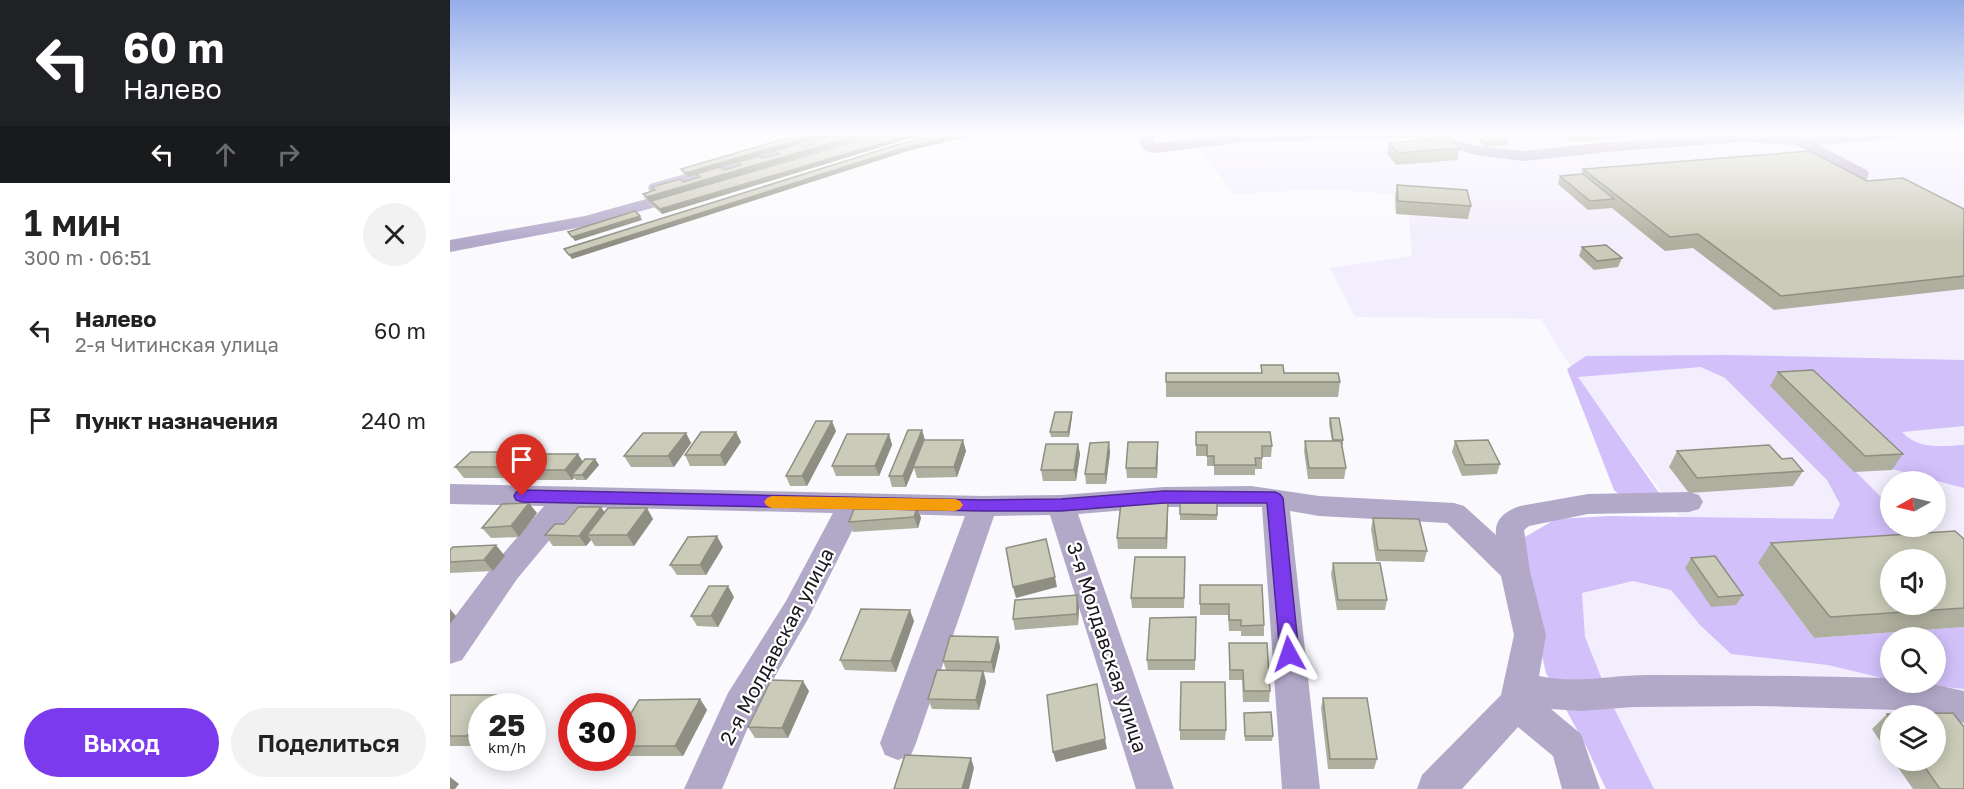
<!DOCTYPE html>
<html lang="ru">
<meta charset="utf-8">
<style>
body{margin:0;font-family:"Golos Text",sans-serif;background:#f2f2f2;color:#222;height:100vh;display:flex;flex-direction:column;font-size:22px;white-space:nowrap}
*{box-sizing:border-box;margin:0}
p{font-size:20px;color:#767676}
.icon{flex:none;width:33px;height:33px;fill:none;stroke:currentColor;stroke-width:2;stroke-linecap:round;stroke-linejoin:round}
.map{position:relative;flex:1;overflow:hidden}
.panel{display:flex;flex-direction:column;background:#fff;width:450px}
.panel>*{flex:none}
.guide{background:#202124;color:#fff;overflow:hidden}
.needle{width:39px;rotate:262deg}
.controls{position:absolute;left:1430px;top:471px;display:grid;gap:12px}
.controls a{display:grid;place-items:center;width:66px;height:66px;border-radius:50%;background:#fff;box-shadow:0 3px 15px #0003;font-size:30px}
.speed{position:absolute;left:18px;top:693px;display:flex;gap:12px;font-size:30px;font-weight:700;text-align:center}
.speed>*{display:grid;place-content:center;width:78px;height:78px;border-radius:50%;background:#fff;box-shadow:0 3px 15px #0003;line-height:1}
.speed small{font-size:15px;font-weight:400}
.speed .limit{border:9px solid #d22;background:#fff;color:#111}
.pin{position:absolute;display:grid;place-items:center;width:51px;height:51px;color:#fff;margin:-62px -26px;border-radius:50% 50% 50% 0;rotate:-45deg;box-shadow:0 0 6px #0007}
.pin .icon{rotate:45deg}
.me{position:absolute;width:66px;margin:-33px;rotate:355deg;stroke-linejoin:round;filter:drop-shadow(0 0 4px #0008)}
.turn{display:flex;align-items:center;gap:21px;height:126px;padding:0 24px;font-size:27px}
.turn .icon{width:78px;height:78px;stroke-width:2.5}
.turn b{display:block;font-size:42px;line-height:51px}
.lanes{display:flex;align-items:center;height:57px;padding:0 24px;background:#0003;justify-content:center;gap:30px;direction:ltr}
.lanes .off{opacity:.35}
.round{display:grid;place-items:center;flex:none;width:63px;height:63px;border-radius:32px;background:#f2f2f2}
.head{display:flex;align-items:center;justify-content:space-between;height:102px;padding:0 24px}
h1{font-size:36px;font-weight:600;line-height:45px}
.action{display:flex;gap:12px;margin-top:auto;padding:12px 24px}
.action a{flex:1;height:69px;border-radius:36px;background:#7c3aed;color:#fff;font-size:24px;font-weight:600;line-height:69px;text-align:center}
.action a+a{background:#f2f2f2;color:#222}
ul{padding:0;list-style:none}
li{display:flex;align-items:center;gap:18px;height:90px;padding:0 24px}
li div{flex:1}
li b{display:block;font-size:22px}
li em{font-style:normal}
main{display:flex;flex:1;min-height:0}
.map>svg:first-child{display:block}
</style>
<main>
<section class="panel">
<div class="guide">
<div class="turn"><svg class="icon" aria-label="left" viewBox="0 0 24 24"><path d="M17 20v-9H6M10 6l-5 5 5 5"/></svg><div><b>60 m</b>Налево</div></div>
<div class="lanes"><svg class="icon" aria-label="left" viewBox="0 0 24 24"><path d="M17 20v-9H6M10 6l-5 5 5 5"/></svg><svg class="icon off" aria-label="ahead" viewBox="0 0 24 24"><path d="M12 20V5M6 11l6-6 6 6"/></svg><svg class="icon off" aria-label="right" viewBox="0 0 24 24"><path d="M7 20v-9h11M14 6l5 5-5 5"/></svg></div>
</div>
<div class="head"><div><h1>1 мин</h1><p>300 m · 06:51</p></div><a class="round"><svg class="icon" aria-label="close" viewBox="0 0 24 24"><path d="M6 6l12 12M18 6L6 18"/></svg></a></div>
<ul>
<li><svg class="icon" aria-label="left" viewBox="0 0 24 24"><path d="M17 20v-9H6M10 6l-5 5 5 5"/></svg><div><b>Налево</b><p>2-я Читинская улица</p></div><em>60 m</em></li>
<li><svg class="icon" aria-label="arrive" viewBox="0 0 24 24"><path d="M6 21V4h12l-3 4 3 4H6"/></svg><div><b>Пункт назначения</b></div><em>240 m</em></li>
</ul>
<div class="action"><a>Выход</a><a>Поделиться</a></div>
</section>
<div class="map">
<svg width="1514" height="789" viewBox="0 0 1514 789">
<rect width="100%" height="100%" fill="#faf9fd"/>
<!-- built -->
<path fill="#f2eefd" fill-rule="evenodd" d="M683 133H1514V789H1170L1077 568 1258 556 1127 377 1091 319 905 317 880 268 962 256 957 195 873 189 784 194 747 145 700 153 688 146ZM1440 482H1485V526H1440ZM1440 560H1485V604H1440ZM1440 638H1485V682H1440ZM1440 716H1485V760H1440Z"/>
<!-- forest -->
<path fill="#d2c0fa" d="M1277 355 1514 360V426L1452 432C1468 450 1492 446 1514 445V488L1442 469 1321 387 1440 506V526L1462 527 1488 551 1308 563 1364 638 1514 627V689L1453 683 1485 682V638H1440V680L1378 665 1281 654 1250 625 1221 590 1183 581 1132 593 1135 637 1161 702 1204 789H1156L1137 748 1096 673 1071 567 1075 537 1106 519 1159 516 1383 519 1390 504 1377 480 1275 378 1251 367 1128 377 1209 493 1173 498 1164 490 1117 369 1136 356Z"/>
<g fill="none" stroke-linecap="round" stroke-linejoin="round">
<!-- minor -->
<g fill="#b2a9c9" fill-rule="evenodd">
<polygon points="378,133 399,133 397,136 212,192 200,192 198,188 200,184"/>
<path d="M693 133H707L703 141 706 143 793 134 983 133 1027 146 1073 151 1167 141 1295 134 1357 137 1414 133H1514V137L1456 138 1368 145 1417 170 1419 173 1417 179 1396 182 1388 177 1390 174 1397 172 1346 145 1295 142 1167 151 1073 161 1026 155 978 140 960 138 793 142 705 153C697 151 691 149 689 141Z"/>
<polygon points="232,189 240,194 238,198 137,226 0,252 0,240 135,216"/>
<path d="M0 484 533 496 611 495 714 487 801 486 869 496 1004 503 1014 506 1046 535C1044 519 1056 511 1070 506L1138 494 1239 492 1249 495 1253 502 1249 509 1239 512 1138 514 1079 526 1074 530 1080 571 1096 635 1089 676C1125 684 1163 675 1198 675 1279 675 1359 676 1440 678V682H1472L1514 691V723L1450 710 1309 706 1183 707 1131 711 1101 709 1131 734 1150 789H1112L1103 756 1068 727 1012 789H967L972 775 1051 695 1064 635 1051 576 997 523 869 516 840 511 870 789H832L812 507H714L628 514 724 789H686L600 515 544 516 466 743 461 755 448 760 435 755 430 743 515 516 411 513 358 619 304 713 272 789H234L278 693 336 601 383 513 127 507 67 579 12 660 0 664V623L46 562 94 506 0 504Z"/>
</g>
</g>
<!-- wall -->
<g fill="#afaf9f" fill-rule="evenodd">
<path d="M354 133H385L308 156 313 158 326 155 324 151 353 147 362 144 361 141 386 137 398 133H429L199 202 195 198 193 194 203 190 202 187 233 182 248 177 247 175 238 177 233 173 231 169ZM288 162 289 165 274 170 271 167Z"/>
<polygon points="435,133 484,133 457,139 212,214 203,206 201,201"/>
<polygon points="1110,133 1178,133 1176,138 1122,142"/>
<polygon points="1030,139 1058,141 1057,145 1034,147 1030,142"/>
<polygon points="939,143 1010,148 1007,160 946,165 937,154"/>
<polygon points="1133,169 1417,181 1514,209 1514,289 1324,310 1243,248 1215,251 1162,208 1138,210 1108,184 1110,176 1131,174"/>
<polygon points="947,185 1021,206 1018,219 946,214 945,197"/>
<polygon points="1132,247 1172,258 1168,267 1144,270 1129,256"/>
<polygon points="811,365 834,373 890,382 888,397 716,397 716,382 811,373"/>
<polygon points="1328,372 1453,454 1442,470 1404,472 1320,386"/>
<polygon points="622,417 619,437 601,437 600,432"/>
<polygon points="880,418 893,440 893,445 891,445 896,468 894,479 858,479 854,451 855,441 882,441 879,424"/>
<polygon points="386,431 357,486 340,486 336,476"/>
<polygon points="286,432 291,442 275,466 240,466 235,455"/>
<polygon points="746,432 822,446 821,457 812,457 812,469 805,469 805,475 764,475 764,466 757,466 757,456 746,456"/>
<polygon points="236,433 241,443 224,467 181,467 174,456"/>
<polygon points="439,434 442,445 429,476 386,476 382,466"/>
<polygon points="475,440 516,451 507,477 467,478 464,468 456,487 442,487 439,476"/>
<polygon points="1005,441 1050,464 1047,474 1012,476 1002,452"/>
<polygon points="659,442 660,453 656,484 636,484 635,474"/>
<polygon points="708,442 708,453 707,478 677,478 676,468"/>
<polygon points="628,444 630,454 626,481 593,481 591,470"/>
<polygon points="1227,451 1353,471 1343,486 1239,493 1219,467"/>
<polygon points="145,459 149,465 136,480 126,480 124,478 122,480 79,480 71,470 133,462"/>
<polygon points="73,463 59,478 14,478 5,467"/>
<polygon points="718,503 717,549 668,549 667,538"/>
<rect x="730" y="503" width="37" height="17"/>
<polygon points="151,507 155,513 203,519 184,546 145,546 141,540 136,546 103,546 95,535 114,524"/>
<polygon points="467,508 471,518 468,528 403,532 399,522"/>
<polygon points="87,513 69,537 41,538 32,528"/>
<polygon points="923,518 977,551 974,562 926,561 921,529"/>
<polygon points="1514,539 1514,627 1364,638 1308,563 1321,543"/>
<polygon points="273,547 256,575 227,575 220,565"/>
<polygon points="0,550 55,556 43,571 0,573"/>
<polygon points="1241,558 1293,595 1286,605 1261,607 1235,568"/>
<polygon points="883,563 937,600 935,610 887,610 881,574"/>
<polygon points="735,568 734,608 682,608 681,598"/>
<polygon points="750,585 814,625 814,636 791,636 791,631 779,631 778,615 750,615"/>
<polygon points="284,597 268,627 247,626 241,616"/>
<polygon points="629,606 628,625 565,630 563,619"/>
<polygon points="746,617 745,670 698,670 697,660"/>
<polygon points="464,621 446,672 395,670 390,660"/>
<polygon points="548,637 550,647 544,673 534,672 536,682 529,710 482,709 478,699 496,670 493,661"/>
<polygon points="779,643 820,691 819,702 793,702 792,680 779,680"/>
<polygon points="359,691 338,738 305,738 298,727"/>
<polygon points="0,695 47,695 57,705 32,706 32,741 28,746 0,746"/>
<polygon points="873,698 927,759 924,769 878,769 871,708"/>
<polygon points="250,699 257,710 233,756 172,756 172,728"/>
<polygon points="794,713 823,736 822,741 795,741"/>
<polygon points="1503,713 1514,727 1514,789 1463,789 1443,760 1485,760 1485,716 1440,716 1440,756 1422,729 1437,714"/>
<polygon points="730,730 776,730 775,740 730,740"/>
</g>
<!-- shaded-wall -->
<g fill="#8e8e82">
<polygon points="371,133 385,133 238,177 236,173"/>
<polygon points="415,133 429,133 199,202 197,197"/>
<polygon points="467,133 484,133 457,139 212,214 210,209"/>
<polygon points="516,133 533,133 458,151 122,259 119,255 457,147"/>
<polygon points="190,216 192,220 125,241 122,237"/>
<polygon points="622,412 622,417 619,437 618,432"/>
<polygon points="382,421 386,431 357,486 352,476"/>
<polygon points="472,430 475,440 456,487 453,476"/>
<polygon points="286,432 291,442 275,466 270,455"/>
<polygon points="236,433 241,443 224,467 218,456"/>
<polygon points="439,434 442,445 429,476 425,466"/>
<polygon points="513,440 516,451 507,477 504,467"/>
<polygon points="659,442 660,453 656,484 655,474"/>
<polygon points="708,442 708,453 707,478 706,468"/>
<polygon points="628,444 630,454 626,481 624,470"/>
<polygon points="65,452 73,463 59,478 51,467"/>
<polygon points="128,454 135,465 122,475 124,478 122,480 115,470"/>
<polygon points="145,459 149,465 136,480 132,475"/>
<polygon points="79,503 87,513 69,537 61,526"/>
<polygon points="718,503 718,514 717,549 716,538"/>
<polygon points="151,507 158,518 137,535 141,540 136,546 129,536"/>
<polygon points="197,508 203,519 184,546 177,535"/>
<polygon points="467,508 471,518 468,528 464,517"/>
<polygon points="267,536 273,547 256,575 250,565"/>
<polygon points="46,545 55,556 43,571 34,560"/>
<polygon points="605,577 607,587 566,598 563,587"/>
<polygon points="278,586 284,597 268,627 261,616"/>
<polygon points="627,595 629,606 628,625 627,614"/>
<polygon points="0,609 6,616 0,624"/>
<polygon points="460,610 464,621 446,672 441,661"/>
<polygon points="548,637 550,647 544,673 541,662"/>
<polygon points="533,671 536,682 529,710 526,700"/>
<polygon points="353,681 359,691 338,738 332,728"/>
<polygon points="47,695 57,705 56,706 38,706"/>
<polygon points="250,699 257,710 233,756 225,746"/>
<polygon points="32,715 32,741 28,746 17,736"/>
<polygon points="655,739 657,749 606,762 603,752"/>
<polygon points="521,758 524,768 519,789 512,789"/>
<polygon points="0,777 9,784 5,789 0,789"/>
</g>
<!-- building -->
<g fill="#cbcbb9" stroke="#8e8e82" stroke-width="1.5" fill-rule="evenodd">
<polygon points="354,133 371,133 236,173 231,169"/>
<polygon points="401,133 415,133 197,197 193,194 205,190 202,187 230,179 233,182 250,177 246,174 270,167 274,170 291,165 288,162 309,156 313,158 329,154 324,151 349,144 353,147 365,143 361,141 381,135 386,137"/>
<polygon points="435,133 467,133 210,209 201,201"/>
<polygon points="494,133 516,133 457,147 119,255 114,249 450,144"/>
<polygon points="1053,137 1058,141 1035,143 1030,139"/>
<polygon points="999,138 1010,148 948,153 939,143"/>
<polygon points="1360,151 1417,181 1453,178 1514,209 1514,276 1331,296 1248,234 1220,237 1133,169"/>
<polygon points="1133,174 1164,199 1140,201 1110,176"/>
<polygon points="947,185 1017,190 1021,206 948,201"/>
<polygon points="185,211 190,216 122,237 118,232"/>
<polygon points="1156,245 1172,258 1147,261 1132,247"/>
<polygon points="811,365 833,365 834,373 888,373 890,382 716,382 716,373 812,373"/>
<polygon points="1363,370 1453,454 1415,456 1328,372"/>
<polygon points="605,412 622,412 618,432 600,432"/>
<polygon points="880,418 889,418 893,440 883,440"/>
<polygon points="366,421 382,421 352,476 336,476"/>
<polygon points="458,430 472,430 453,476 439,476"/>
<polygon points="251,432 286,432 270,455 235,455"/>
<polygon points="746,432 820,432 822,446 812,446 812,458 805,458 806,465 764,465 764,456 757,456 757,445 746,445"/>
<polygon points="193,433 236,433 218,456 174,456"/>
<polygon points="397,434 439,434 425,466 382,466"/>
<polygon points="474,440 513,440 504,467 463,467"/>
<polygon points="1038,440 1050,464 1015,465 1005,441"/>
<polygon points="855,441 891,441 896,468 859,468"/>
<polygon points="659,442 655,474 635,474 640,443"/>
<polygon points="678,442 708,442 706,468 676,468"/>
<polygon points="596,444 628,444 624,470 591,470"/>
<polygon points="1319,445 1332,459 1342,458 1353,471 1247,478 1227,451"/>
<polygon points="21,452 65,452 51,467 5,467"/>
<polygon points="85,454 128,454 115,470 71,470"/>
<polygon points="135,459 145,459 132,475 122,475"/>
<polygon points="79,503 61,526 32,528 52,504"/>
<polygon points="671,503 718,503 716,538 667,538"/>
<polygon points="730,503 767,503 767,515 730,514"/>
<polygon points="128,507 151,507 129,536 95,535 105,524 114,524"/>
<polygon points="158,508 197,508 177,535 137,535"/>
<polygon points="467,508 464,517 399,522 404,509"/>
<polygon points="923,518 969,519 977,551 928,550"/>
<path d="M1505 531 1514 539V608L1380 617 1321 543ZM1440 560H1485V604H1440Z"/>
<polygon points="267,536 250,565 220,565 238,537"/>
<polygon points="596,539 605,577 563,587 556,548"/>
<polygon points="46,545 34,560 0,562 0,550 3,547"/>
<polygon points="1265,556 1293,595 1268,597 1241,558"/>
<polygon points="685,557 735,557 734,598 681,598"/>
<polygon points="883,563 930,563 937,600 888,600"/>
<polygon points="750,585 812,585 814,625 791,626 791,620 779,620 779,604 750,604"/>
<polygon points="259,586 278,586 261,616 241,616"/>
<polygon points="627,595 627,614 563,619 565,600"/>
<polygon points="411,609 460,610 441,661 390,660"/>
<polygon points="746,617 745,660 697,660 700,618"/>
<polygon points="500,636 548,637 541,662 493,661"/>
<polygon points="779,643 817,643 820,691 794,691 793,670 780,670"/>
<polygon points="487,670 533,671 526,700 478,699"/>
<polygon points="321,680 353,681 332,728 298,727"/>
<polygon points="731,682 775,682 776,730 730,730"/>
<polygon points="647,684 655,739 603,752 597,695"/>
<polygon points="0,695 47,695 38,706 32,706 32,715 17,736 0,736"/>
<polygon points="873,698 917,698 927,759 880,759"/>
<polygon points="250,699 225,746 172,746 172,728 189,700"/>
<polygon points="821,712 823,736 795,736 794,713"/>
<polygon points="1503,713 1514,727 1514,789 1490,789 1470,760 1485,760 1485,716 1440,716 1440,719 1437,714"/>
<polygon points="455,755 521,758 512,789 444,789"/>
</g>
<!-- sky -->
<linearGradient id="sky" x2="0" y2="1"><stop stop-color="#95aee9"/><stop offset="0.55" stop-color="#fdfcfe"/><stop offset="1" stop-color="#fdfcfe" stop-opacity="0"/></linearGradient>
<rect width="1514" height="243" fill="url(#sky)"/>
<!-- route -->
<polygon fill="#7c3aed" stroke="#51269a" stroke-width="1.5" points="72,490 533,500 611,499 714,491 825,492 830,494 833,498 849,654 846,660 839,663 832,660 830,654 817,503 714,503 611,511 533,511 72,502 66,500 64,496 66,492"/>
<!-- slow -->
<polygon fill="#f59e0b" points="322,496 505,499 510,501 513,505 510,509 505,511 322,508 317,506 314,502 317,498"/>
<g text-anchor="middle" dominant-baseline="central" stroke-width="4.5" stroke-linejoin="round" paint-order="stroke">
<!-- near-street labels -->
<g font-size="20" fill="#19171d" stroke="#fff">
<text transform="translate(326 646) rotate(-62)">2-я Молдавская улица</text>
<text transform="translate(658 647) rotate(72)">3-я Молдавская улица</text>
</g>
</g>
</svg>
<div class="controls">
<a><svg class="needle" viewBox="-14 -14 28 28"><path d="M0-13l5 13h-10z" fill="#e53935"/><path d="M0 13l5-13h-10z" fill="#767676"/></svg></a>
<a><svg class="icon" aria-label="sound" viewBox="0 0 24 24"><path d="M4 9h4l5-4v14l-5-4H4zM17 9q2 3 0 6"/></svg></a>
<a><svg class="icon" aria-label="search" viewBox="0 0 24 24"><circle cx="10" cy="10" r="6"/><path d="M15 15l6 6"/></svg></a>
<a><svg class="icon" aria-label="layers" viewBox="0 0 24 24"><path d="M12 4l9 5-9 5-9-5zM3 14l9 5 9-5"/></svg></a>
</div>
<div class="speed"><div>25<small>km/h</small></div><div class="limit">30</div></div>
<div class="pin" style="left:72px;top:496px;background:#d93025"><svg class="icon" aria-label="arrive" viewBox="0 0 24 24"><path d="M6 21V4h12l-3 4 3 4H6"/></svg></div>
<svg class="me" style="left:839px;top:654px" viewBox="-20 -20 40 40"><path d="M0-17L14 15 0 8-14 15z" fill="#7c3aed" stroke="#fff" stroke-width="4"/></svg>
</div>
</main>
